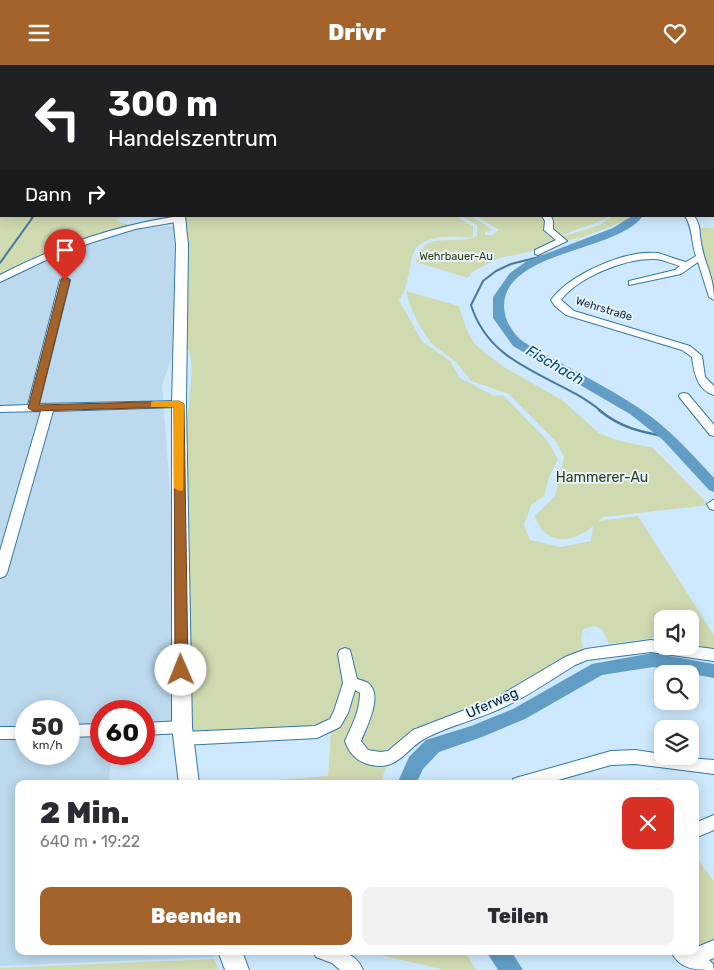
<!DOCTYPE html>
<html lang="de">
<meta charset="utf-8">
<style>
body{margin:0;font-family:Rubik,sans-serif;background:#f2f2f3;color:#2b2b33;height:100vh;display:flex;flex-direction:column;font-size:19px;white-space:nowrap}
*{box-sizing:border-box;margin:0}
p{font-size:16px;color:#7c7c81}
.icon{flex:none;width:28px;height:28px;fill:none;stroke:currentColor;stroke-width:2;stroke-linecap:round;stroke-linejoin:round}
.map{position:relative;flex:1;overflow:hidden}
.panel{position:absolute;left:15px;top:715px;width:684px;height:175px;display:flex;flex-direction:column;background:#fff;border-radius:10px;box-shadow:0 2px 12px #0003}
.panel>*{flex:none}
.banner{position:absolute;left:0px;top:0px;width:715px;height:152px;box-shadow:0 2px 12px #0003;background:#202124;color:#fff;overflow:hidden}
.controls{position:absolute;left:654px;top:545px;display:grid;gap:10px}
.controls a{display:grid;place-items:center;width:45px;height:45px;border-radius:10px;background:#fff;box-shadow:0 2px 12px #0003;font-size:25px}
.speed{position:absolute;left:15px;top:635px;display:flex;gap:10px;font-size:25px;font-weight:700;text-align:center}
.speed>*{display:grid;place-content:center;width:65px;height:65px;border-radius:50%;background:#fff;box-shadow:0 2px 12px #0003;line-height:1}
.speed small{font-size:12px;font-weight:400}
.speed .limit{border:8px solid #d22;background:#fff;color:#111}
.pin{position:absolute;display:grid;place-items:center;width:42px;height:42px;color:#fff;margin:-51px -21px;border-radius:50% 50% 50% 0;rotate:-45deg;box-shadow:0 0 5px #0007}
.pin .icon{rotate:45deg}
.me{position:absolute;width:55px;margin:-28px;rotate:359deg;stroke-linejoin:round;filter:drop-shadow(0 0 4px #0008)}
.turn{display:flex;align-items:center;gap:18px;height:105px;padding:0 25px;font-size:22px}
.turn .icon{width:65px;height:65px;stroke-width:2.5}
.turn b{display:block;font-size:35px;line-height:42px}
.then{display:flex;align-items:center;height:48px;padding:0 25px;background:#0003;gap:10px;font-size:19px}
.round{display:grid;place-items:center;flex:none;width:52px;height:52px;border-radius:10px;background:#f2f2f3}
.overview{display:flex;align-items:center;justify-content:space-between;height:85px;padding:0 25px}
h1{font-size:30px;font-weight:800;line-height:38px}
.primary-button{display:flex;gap:10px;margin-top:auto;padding:10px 25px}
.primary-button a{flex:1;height:58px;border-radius:10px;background:#a3632b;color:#fff;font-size:20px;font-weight:800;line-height:58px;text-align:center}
.primary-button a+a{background:#f2f2f3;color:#2b2b33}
header{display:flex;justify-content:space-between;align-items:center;height:65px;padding:0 25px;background:#a3632b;color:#fff;font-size:22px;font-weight:800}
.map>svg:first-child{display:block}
</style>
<header><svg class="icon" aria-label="menu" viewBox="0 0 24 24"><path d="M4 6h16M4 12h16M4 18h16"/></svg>Drivr<svg class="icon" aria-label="heart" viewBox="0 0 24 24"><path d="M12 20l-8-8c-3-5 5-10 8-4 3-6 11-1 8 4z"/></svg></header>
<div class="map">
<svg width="714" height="905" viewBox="0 0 714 905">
<rect width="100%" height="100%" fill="#cee9fd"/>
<!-- built -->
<path fill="#bcd9ee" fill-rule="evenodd" d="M174 161 177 198 174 287 162 320 173 464 175 668 144 669V646H101V689H112L108 719H19V886H213L214 892 0 901V217L33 200 104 173 138 163ZM26 646H69V689H26Z"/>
<!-- green -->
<g fill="#d0dab1">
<polygon points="0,0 9,1 1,1 1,151 123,151 115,155 132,161 0,212"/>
<path d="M184 151H456L473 161V172C457 172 422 168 414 187 411 192 411 200 409 206 407 217 406 226 399 235L422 276 450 296 460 313 494 331 503 330 547 375 558 394 549 412 544 431 531 440 524 460 530 475 561 482 591 476 593 461C572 479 544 481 535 451L555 431 564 392 556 377 509 329 471 316 456 297 431 278 419 260 409 238 406 226 459 241 466 263 474 278 484 287 504 302 562 335 599 368 616 375 653 383 709 440 603 452 599 456 638 451 714 570V589L690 581V554H685L692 547 688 544 676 554H662V564L652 573 609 579 602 564 594 561 583 564 581 573 584 586 521 623 440 657 388 698 380 719H279V715L328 711 331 666 320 663 192 668C188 567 189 466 187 365 187 344 196 299 188 283L187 185Z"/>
<path d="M461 151H471L493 165 485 167V170H493L499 165 476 151H610C595 161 575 162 561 172L600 160 612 151H629L625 156 580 173 546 179 530 187 499 193 472 207 468 213 416 197C424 163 455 182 477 171V160Z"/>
<polygon points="700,163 714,163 714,219 702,185"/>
<polygon points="695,791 714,816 714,902 691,886 695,886"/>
<polygon points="155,886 210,886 211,890 154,891"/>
<polygon points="373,886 465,886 476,905 444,905 377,889"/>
<polygon points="214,894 219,905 0,905 0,903"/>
</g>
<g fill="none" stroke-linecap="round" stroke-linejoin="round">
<!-- stream-far2 -->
<polyline stroke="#46799b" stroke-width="1" points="31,153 33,151"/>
<!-- stream-far1 -->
<g stroke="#46799b" stroke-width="2">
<path d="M543 191 511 199 496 206 483 216 471 240C491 304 556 309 601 346"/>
<polyline points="0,198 33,152"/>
</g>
<!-- stream -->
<path stroke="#46799b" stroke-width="2.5" d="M599 345C621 363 641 367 668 372"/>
<!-- canal -->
<polyline stroke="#619dc5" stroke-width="9" points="706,1 707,0"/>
<!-- river -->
<g fill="#619dc5" fill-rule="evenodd">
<polygon points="434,0 446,0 447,1 435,1"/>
<path d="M632 151H643C621 180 550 184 518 212 497 230 501 257 521 275 530 282 543 288 554 294 582 310 612 325 639 343 668 362 691 388 714 413V427L709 425 663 375 630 349 513 281 493 253V232L510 208 527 196 613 163Z"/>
<polygon points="653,588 714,599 714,613 653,602 602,610 525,654 482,672 439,687 423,704 416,719 397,719 409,692 426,675 471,661 513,644 592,599"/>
<polygon points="486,886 511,886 523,905 498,905"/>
</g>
<defs>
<g id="minor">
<rect x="62" y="0" width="15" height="1"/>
<rect x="544" y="0" width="6" height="1"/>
<rect x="655" y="0" width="8" height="1"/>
<path d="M179 151 182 152V156L135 164 90 178 44 196 0 217V210C56 181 116 160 179 151Z"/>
<polygon points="542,151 551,151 553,156 553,164 567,176 538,190 535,189 535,185 556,175 544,165 545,156"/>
<path d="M685 151H694C701 160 699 167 701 177 704 199 714 210 714 235L709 232 698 197 681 209 629 220V216L675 205 680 201C672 199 663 194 654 194 626 193 578 212 561 235L574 246 690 281 702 291 705 312 714 321V330C697 325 694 307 692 292L682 285 566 250 555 241 551 235C570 209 625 185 657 188 667 190 676 195 686 197L696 191C691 177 693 163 685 151Z"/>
<polygon points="65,212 70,215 39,339 179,336 185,339 179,342 53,346 7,508 5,511 0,513 0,486 41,346 0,347 0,341 28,340 60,215"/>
<polygon points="684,328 688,329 714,360 714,371 710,370 680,333 679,331 680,329"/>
<polygon points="713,435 714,435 714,445 710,444 707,439"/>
<path d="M651 575 662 577V581H690L714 584V596L651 587 587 595 575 600C552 614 530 630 506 641 480 654 450 660 424 674 408 683 400 701 379 701 362 700 350 692 345 676 352 660 360 646 360 628L355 625 348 648 340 662 317 673 183 680 178 679 175 674 181 668 144 670V658L182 656 187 658 190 662 184 667 315 661 330 654 334 646 343 618 338 589 340 585 345 583 350 585 357 614C360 615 365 616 368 618 384 630 366 663 361 676L368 685 380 687 388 686 413 665 496 633 565 592 586 584Z"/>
<polygon points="101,659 101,671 69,672 69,660"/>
<rect x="0" y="662" width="26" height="12"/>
<polygon points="635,685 662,689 662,691 714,695 714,709 635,699 611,700 544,719 511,719 513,714 519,712 611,686"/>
<polygon points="714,750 714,765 695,773 695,758"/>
<path d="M714 875V893L709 895 713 899 714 905C697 905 679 905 671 886H695L697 882Z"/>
<path d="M313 886C333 886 354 883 363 905H340L332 898 316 892Z"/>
</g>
<g id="major">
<rect x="57" y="0" width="12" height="1"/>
<polygon points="173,151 185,151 188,180 186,339 192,662 199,719 179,719 172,662 172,339 176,180"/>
<polygon points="218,886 242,886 249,905 225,905"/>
</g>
</defs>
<!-- minor casing -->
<use href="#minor" stroke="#3279a5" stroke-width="2"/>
<!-- major casing -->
<use href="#major" stroke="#3279a5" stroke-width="2"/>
<!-- minor -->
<use href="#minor" fill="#fff" fill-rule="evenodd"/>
<!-- major -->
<use href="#major" fill="#fff" fill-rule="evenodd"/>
</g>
<!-- route -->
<polygon fill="#a3632b" stroke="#6a401c" points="65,212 70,215 39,340 179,336 184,339 188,605 181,610 175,605 174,342 33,346 28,343 61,215"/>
<!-- slow -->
<polygon fill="#f59e0b" points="154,336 179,336 184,339 183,425 180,426 174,423 174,342 151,342 151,337"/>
<g text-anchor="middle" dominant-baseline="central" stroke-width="4" stroke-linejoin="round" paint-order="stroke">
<!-- far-park labels -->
<g font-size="11" fill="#323a0a" stroke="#e7f4fe">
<text x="456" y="191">Wehrbauer-Au</text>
</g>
<!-- far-street labels -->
<g font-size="11" fill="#082639" stroke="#e7f4fe">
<text transform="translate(604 244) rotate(17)">Wehrstraße</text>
</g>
<!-- park labels -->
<g font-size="14" fill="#323a0a" stroke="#e7f4fe">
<text x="602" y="412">Hammerer-Au</text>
</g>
<!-- street labels -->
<g font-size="14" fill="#082639" stroke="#e7f4fe">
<text transform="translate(492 638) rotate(-24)">Uferweg</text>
</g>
<!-- water labels -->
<g font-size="15" font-style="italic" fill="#004f76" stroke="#e7f4fe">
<text transform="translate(555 300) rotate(30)">Fischach</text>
</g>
</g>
</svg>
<div class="controls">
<a><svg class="icon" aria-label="sound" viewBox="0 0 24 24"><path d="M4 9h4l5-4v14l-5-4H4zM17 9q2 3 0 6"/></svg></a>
<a><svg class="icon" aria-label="search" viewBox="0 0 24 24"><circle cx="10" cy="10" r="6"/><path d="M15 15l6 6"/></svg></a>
<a><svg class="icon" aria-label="layers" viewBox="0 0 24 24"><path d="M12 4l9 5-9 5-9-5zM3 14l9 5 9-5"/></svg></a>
</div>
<div class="speed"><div>50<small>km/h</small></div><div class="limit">60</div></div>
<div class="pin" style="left:65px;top:215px;background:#d93025"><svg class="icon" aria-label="arrive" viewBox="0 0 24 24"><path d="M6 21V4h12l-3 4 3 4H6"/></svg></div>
<svg class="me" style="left:181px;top:605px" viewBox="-20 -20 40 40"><circle r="19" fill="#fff"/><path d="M0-13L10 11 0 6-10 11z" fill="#a3632b"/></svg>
<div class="banner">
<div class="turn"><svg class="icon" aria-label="left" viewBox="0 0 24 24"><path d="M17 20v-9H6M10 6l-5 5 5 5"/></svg><div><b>300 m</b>Handelszentrum</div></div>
<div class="then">Dann<svg class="icon" aria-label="right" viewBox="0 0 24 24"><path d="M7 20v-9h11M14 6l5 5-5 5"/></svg></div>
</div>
<section class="panel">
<div class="overview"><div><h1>2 Min.</h1><p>640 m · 19:22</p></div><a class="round" style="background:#d93025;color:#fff"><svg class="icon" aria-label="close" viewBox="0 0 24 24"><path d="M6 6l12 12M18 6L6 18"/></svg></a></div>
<div class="primary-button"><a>Beenden</a><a>Teilen</a></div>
</section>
</div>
